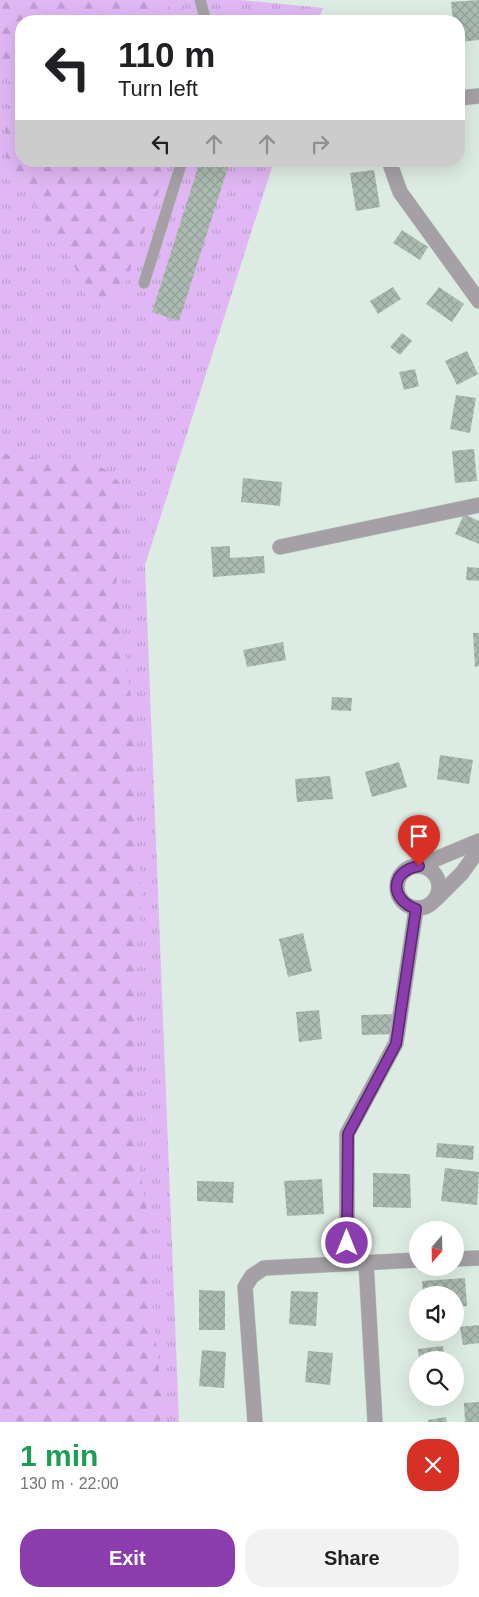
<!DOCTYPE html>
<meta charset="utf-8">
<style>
body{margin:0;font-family:Helvetica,sans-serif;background:#f2f2f2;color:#202124;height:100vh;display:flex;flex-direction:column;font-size:19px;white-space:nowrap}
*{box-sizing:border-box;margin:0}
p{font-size:16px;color:#757577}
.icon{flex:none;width:28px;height:28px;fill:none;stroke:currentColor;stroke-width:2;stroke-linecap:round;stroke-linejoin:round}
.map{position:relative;height:1422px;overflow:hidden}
.side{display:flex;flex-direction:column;background:#fff;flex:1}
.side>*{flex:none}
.banner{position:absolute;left:15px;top:15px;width:450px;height:152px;border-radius:20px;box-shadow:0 5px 20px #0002;background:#fff;color:#202124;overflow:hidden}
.needle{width:32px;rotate:200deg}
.fabs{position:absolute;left:409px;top:1221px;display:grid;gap:10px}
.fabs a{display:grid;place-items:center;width:55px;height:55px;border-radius:50%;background:#fff;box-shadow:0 5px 20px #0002;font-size:25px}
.pin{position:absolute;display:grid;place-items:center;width:42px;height:42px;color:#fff;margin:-51px -21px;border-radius:50% 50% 50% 0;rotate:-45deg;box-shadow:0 0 5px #0007}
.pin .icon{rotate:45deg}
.me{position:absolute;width:55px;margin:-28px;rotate:0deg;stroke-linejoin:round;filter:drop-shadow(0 0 4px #0008)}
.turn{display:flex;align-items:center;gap:18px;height:105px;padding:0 20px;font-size:22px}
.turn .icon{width:65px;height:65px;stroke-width:2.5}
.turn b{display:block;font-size:35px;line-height:42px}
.lanes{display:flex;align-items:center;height:48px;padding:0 20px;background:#0003;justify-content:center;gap:25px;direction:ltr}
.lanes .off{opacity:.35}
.round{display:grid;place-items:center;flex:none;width:52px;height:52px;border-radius:20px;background:#f2f2f2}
.summary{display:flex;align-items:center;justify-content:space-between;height:85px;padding:0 20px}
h1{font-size:30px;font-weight:600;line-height:38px;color:#1e9e55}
.button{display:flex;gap:10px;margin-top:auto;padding:10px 20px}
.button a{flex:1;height:58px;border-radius:20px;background:#8c3dad;color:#fff;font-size:20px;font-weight:600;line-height:58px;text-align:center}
.button a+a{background:#f2f2f2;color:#202124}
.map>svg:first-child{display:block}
</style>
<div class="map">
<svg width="479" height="1422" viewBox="0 0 479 1422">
<defs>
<pattern id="grass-tufts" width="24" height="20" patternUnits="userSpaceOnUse" patternTransform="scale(1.25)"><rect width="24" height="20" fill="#e0b7f4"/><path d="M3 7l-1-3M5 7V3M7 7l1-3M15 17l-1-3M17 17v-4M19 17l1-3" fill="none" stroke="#bf9cd0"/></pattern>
<pattern id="forest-firs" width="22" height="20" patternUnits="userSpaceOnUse" patternTransform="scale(1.25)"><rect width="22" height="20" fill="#e0b7f4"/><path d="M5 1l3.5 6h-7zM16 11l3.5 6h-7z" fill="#bf9cd0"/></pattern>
<pattern id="building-cross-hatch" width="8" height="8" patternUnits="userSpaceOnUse" patternTransform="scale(1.25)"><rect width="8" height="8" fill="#acbbb1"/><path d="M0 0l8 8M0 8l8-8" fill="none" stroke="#93a097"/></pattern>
</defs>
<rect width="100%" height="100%" fill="#ddece2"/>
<!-- grass -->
<polygon fill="url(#grass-tufts)" points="0,0 240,0 323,8 318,21 21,21 21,161 274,161 145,565 179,1422 0,1422"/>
<!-- forest -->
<g fill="url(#forest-firs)">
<polygon points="0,0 167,0 168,6 180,21 21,21 21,161 170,161 124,287 111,298 94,303 85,294 73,262 15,175 7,157 4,140 10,90 8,73 0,58"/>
<polygon points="1,454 92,464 107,470 120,483 122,500 121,550 116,583 137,744 134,828 142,893 136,958 133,1084 138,1157 149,1224 153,1315 162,1398 160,1422 0,1422"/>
</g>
<!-- building -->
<g fill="url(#building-cross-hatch)">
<polygon points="479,0 479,40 459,42 459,21 453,21 451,2"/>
<polygon points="200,161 230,161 179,321 152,312"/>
<polygon points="374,170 380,207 356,211 350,173"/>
<polygon points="402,230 428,247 420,260 393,243"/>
<polygon points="393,287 401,299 378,314 370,301"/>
<polygon points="439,287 464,304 452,322 426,304"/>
<polygon points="402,333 412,341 400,355 390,347"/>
<polygon points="467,351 478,374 457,385 445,361"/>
<polygon points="415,369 419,386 404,390 399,372"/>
<polygon points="456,395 476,398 470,433 450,429"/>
<polygon points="474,449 477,481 455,483 452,451"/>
<polygon points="243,478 282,482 280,506 241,502"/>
<polygon points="464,514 479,521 479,544 455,534"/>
<polygon points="230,546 230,558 264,556 265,573 213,577 211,547"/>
<polygon points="467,567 479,568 479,581 466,580"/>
<polygon points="473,633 479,633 479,666 475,667"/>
<polygon points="283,642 286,660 247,667 243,650"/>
<polygon points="332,697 352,698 351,711 331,710"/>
<polygon points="440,755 473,760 469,784 437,779"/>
<polygon points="399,762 407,787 372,797 365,772"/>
<polygon points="330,776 333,799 297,802 295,779"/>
<polygon points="303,933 312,971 288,977 279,939"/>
<polygon points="319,1010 322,1039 299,1042 296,1012"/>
<polygon points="396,1014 397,1034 362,1035 361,1015"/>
<polygon points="437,1143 474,1146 473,1160 436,1157"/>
<polygon points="445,1168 479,1172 477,1205 441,1201"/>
<polygon points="373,1173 410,1174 411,1208 373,1207"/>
<polygon points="322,1179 324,1214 287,1216 284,1181"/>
<polygon points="197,1181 234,1182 233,1203 197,1201"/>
<polygon points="465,1278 467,1306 455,1307 455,1295 423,1295 422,1281"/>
<polygon points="199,1290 225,1291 225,1330 199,1330"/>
<polygon points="291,1291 318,1292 316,1326 289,1324"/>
<polygon points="479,1325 479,1343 463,1345 460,1327"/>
<polygon points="443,1346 445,1360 419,1360 418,1349"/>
<polygon points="202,1350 226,1352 224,1388 199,1386"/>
<polygon points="308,1351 333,1353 330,1385 305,1382"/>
<polygon points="479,1402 479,1422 465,1422 464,1403"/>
<polygon points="446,1417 447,1422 428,1422 428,1420"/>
</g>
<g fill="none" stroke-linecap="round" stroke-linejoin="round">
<defs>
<g id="lane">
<polyline points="200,0 206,21"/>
<polyline points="144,283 182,161"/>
</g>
<g id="street">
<polyline points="459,98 479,96"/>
<polyline points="389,161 400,192 479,301"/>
<polyline points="280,547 479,505"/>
<circle cx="418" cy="887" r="21"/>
<polyline points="419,866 479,841"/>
<polyline points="436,899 462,873 479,849"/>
<polyline points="455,1259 479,1258"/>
<polyline points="366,1262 375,1422"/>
<polyline points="347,1263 347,1134 396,1043 416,909"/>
<polyline points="255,1422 245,1287 252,1276 264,1268 418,1260"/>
</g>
</defs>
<!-- lane casing -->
<use href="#lane" stroke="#bccac1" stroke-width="12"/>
<!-- street casing -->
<use href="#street" stroke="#bccac1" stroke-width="16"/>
<!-- lane -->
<use href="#lane" stroke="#a4a0a6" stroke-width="11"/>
<!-- street -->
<use href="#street" stroke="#a4a0a6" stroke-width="15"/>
</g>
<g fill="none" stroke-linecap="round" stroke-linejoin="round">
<defs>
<path id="route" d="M347 1243 348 1134 396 1044 416 909C389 899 390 871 419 866"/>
</defs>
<!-- route casing -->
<use href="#route" stroke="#5b2870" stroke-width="12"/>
<!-- route -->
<use href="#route" stroke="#8c3dad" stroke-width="9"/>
</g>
</svg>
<div class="fabs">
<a><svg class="needle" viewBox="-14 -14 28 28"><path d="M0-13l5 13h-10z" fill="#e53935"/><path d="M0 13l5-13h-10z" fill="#757577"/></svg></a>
<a><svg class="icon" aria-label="sound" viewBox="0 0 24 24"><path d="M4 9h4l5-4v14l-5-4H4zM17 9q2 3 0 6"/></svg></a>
<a><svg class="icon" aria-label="search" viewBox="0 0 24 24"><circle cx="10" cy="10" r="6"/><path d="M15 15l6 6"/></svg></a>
</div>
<div class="pin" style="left:419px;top:866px;background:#d93025"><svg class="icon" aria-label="arrive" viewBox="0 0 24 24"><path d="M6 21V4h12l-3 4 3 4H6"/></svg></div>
<svg class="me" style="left:347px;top:1243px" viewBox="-20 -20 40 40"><circle r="17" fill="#8c3dad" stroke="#fff" stroke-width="3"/><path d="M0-11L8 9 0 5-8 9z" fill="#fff"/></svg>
<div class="banner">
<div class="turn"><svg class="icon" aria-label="left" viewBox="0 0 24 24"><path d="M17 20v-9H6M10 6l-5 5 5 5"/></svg><div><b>110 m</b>Turn left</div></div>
<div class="lanes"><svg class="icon" aria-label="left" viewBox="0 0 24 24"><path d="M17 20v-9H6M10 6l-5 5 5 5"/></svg><svg class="icon off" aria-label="ahead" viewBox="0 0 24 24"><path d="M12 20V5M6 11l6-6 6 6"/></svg><svg class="icon off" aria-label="ahead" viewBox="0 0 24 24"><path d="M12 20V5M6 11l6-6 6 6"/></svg><svg class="icon off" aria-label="right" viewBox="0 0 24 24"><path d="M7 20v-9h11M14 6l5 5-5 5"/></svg></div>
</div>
</div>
<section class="side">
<div class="summary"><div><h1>1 min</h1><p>130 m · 22:00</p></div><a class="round" style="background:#d93025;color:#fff"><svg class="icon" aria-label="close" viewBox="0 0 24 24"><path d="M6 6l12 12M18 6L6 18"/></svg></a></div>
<div class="button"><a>Exit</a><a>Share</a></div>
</section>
